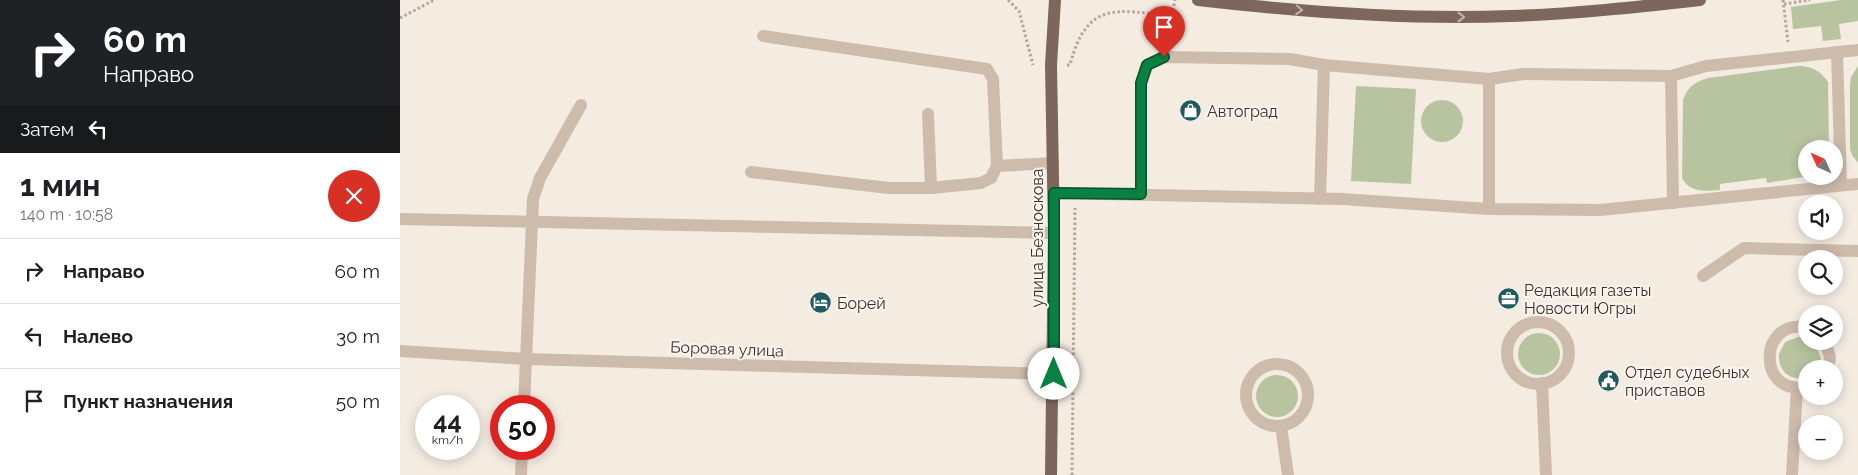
<!DOCTYPE html>
<html lang="ru">
<meta charset="utf-8">
<style>
body{margin:0;font-family:Raleway,sans-serif;background:#f2f2f2;color:#202124;height:100vh;display:flex;flex-direction:column;font-size:19px;white-space:nowrap}
*{box-sizing:border-box;margin:0}
p{font-size:16px;color:#757577}
.icon{flex:none;width:28px;height:28px;fill:none;stroke:currentColor;stroke-width:2;stroke-linecap:round;stroke-linejoin:round}
.map{position:relative;flex:1;overflow:hidden}
.drawer{display:flex;flex-direction:column;background:#fff;width:400px}
.drawer>*{flex:none}
.guide{background:#202124;color:#fff;overflow:hidden}
.needle{width:32px;rotate:315deg}
.fabs{position:absolute;left:1398px;top:140px;display:grid;gap:10px}
.fabs a{display:grid;place-items:center;width:45px;height:45px;border-radius:50%;background:#fff;box-shadow:0 2px 12px #0003;font-size:25px}
.speed{position:absolute;left:15px;top:395px;display:flex;gap:10px;font-size:25px;font-weight:700;text-align:center}
.speed>*{display:grid;place-content:center;width:65px;height:65px;border-radius:50%;background:#fff;box-shadow:0 2px 12px #0003;line-height:1}
.speed small{font-size:12px;font-weight:400}
.speed .limit{border:8px solid #d22;background:#fff;color:#111}
.pin{position:absolute;display:grid;place-items:center;width:42px;height:42px;color:#fff;margin:-51px -21px;border-radius:50% 50% 50% 0;rotate:-45deg;box-shadow:0 0 5px #0007}
.pin .icon{rotate:45deg}
.me{position:absolute;width:55px;margin:-28px;rotate:0deg;stroke-linejoin:round;filter:drop-shadow(0 0 4px #0008)}
.turn{display:flex;align-items:center;gap:18px;height:105px;padding:0 20px;font-size:22px}
.turn .icon{width:65px;height:65px;stroke-width:2.5}
.turn b{display:block;font-size:35px;line-height:42px}
.then{display:flex;align-items:center;height:48px;padding:0 20px;background:#0003;gap:10px;font-size:19px}
.round{display:grid;place-items:center;flex:none;width:52px;height:52px;border-radius:26px;background:#f2f2f2}
.summary{display:flex;align-items:center;justify-content:space-between;height:85px;padding:0 20px}
h1{font-size:30px;font-weight:700;line-height:38px}
ul{padding:0;list-style:none}
li{display:flex;align-items:center;gap:15px;height:65px;padding:0 20px;border-top:1px solid #e0e0e0}
li div{flex:1}
li b{display:block;font-size:19px}
li em{font-style:normal}
main{display:flex;flex:1;min-height:0}
.map>svg:first-child{display:block}
</style>
<main>
<section class="drawer">
<div class="guide">
<div class="turn"><svg class="icon" aria-label="right" viewBox="0 0 24 24"><path d="M7 20v-9h11M14 6l5 5-5 5"/></svg><div><b>60 m</b>Направо</div></div>
<div class="then">Затем<svg class="icon" aria-label="left" viewBox="0 0 24 24"><path d="M17 20v-9H6M10 6l-5 5 5 5"/></svg></div>
</div>
<div class="summary"><div><h1>1 мин</h1><p>140 m · 10:58</p></div><a class="round" style="background:#d93025;color:#fff"><svg class="icon" aria-label="close" viewBox="0 0 24 24"><path d="M6 6l12 12M18 6L6 18"/></svg></a></div>
<ul>
<li><svg class="icon" aria-label="right" viewBox="0 0 24 24"><path d="M7 20v-9h11M14 6l5 5-5 5"/></svg><div><b>Направо</b></div><em>60 m</em></li>
<li><svg class="icon" aria-label="left" viewBox="0 0 24 24"><path d="M17 20v-9H6M10 6l-5 5 5 5"/></svg><div><b>Налево</b></div><em>30 m</em></li>
<li><svg class="icon" aria-label="arrive" viewBox="0 0 24 24"><path d="M6 21V4h12l-3 4 3 4H6"/></svg><div><b>Пункт назначения</b></div><em>50 m</em></li>
</ul>
</section>
<div class="map">
<svg width="1458" height="475" viewBox="0 0 1458 475">
<rect width="100%" height="100%" fill="#f4ebe1"/>
<!-- green -->
<g fill="#b8c4a0">
<polygon points="1441,0 1458,0 1458,21 1439,24 1441,39 1423,41 1421,26 1393,29 1391,7"/>
<path d="M1398 66C1411 66 1421 71 1428 82L1429 149H1406V176H1409L1367 183 1366 178 1320 184V190C1305 191 1290 193 1282 178L1283 100C1287 87 1295 82 1308 78Z"/>
<polygon points="1458,66 1458,163 1452,155 1450,149 1450,85 1451,77"/>
<polygon points="956,86 1016,89 1011,184 951,181"/>
<circle cx="1042" cy="121" r="21"/>
<circle cx="1139" cy="354" r="21"/>
<path d="M1401 336 1406 337V341L1414 342 1421 358 1418 369H1406V378C1390 381 1378 371 1379 354L1385 342Z"/>
<circle cx="877" cy="396" r="21"/>
</g>
<g fill="none" stroke-linecap="round" stroke-linejoin="round">
<!-- path -->
<g stroke="#b9a596" stroke-width="3" stroke-dasharray="2.5 2.5" stroke-linecap="butt">
<polyline points="608,0 619,11 633,65"/>
<polyline points="1383,0 1388,42"/>
<polyline points="1384,4 1410,0"/>
<polyline points="0,18 34,0"/>
<path d="M667 65H670C687 0 716 10 772 16L775 0"/>
<polyline points="672,475 675,208"/>
</g>
<!-- minor -->
<g stroke="#cdbbac" stroke-width="12">
<polyline points="363,36 587,69 593,79 597,166"/>
<polyline points="1437,52 1441,185"/>
<polyline points="1271,76 1273,203"/>
<polyline points="528,114 531,188"/>
<polyline points="351,172 489,188 531,188 581,183 591,178 597,166 653,163"/>
<polyline points="654,193 942,199 1089,209 1200,210 1458,184"/>
<polyline points="741,194 741,83 747,65 764,57 890,59 924,65 1089,79 1124,74 1271,76 1306,66 1458,50"/>
<polyline points="920,199 924,65"/>
<polyline points="1089,209 1089,79"/>
<polyline points="0,219 654,233"/>
<polyline points="1303,276 1344,248 1458,251"/>
<circle cx="1138" cy="353" r="31"/>
<path d="M1406 327C1357 320 1358 396 1406 387"/>
<polyline points="1425,341 1430,357 1428,369"/>
<polyline points="0,351 126,359 654,374"/>
<circle cx="877" cy="395" r="31"/>
<polyline points="1142,383 1146,475"/>
<polyline points="124,406 133,199 140,178 181,105"/>
<polyline points="881,426 888,475"/>
<polyline points="121,475 122,449"/>
<polyline points="1392,475 1397,388"/>
</g>
<!-- major -->
<g stroke="#7d675c" stroke-width="12">
<path d="M798 0C902 12 1007 20 1111 16 1174 14 1237 7 1300 0"/>
<polyline points="651,475 654,233 651,65 655,0"/>
</g>
</g>
<!-- one-way arrows -->
<defs><path id="oneway-chevron" d="M-2-3.5L2.5 0L-2 3.5" fill="none" stroke-width="1.6" stroke-linecap="round" stroke-linejoin="round" transform="scale(1.25)"/></defs>
<g stroke="#c2b5ac">
<use href="#oneway-chevron" transform="translate(899 10) rotate(4)"/>
<use href="#oneway-chevron" transform="translate(1061 17)"/>
</g>
<g fill="none" stroke-linecap="round" stroke-linejoin="round">
<defs>
<polyline id="route" points="654,374 654,193 741,194 741,83 747,65 764,57"/>
</defs>
<!-- route casing -->
<use href="#route" stroke="#07532c" stroke-width="12"/>
<!-- route -->
<use href="#route" stroke="#0b8043" stroke-width="9"/>
</g>
<!-- icons -->
<defs>
<symbol id="shop-disc" viewBox="-11 -11 22 22"><circle r="9.5" fill="#1f5a5e" stroke="#fbf5ee"/><path d="M-5-2.5h2.3a2.7 3.5 0 0 1 5.4 0H5L5.5 6h-11ZM-1.5-2.5h3a1.5 2.3 0 0 0-3 0Z" fill="#fff"/></symbol>
<symbol id="office-disc" viewBox="-11 -11 22 22"><circle r="9.5" fill="#1f5a5e" stroke="#fbf5ee"/><path d="M-6-3h4V-5.5h4V-3h4V5H-6ZM-1-4.5V-3h2v-1.5ZM-6 0V1H6V0Z" fill="#fff"/></symbol>
<symbol id="hotel-disc" viewBox="-11 -11 22 22"><circle r="9.5" fill="#1f5a5e" stroke="#fbf5ee"/><path d="M-6-4.5h1.5V1H6V5H4.5V3h-9V5H-6ZM-4 0a1.8 1.8 0 1 1 3.6 0ZM.5 0V-2.5h3Q6-2.5 6 0Z" fill="#fff"/></symbol>
<symbol id="civic-disc" viewBox="-11 -11 22 22"><circle r="9.5" fill="#1f5a5e" stroke="#fbf5ee"/><path d="M-.6-6.5H3V-4.5H.6V-3L4-1V1h2V6H-6V1h2V-1L-.6-3ZM-1.2 2.5V6h2.4V2.5Z" fill="#fff"/></symbol>
</defs>
<g fill-rule="evenodd">
<use href="#shop-disc" x="778" y="98" width="25" height="25"/>
<use href="#office-disc" x="1096" y="286" width="25" height="25"/>
<use href="#hotel-disc" x="408" y="290" width="25" height="25"/>
<use href="#civic-disc" x="1196" y="368" width="25" height="25"/>
</g>
<g text-anchor="middle" dominant-baseline="central" stroke-width="4" stroke-linejoin="round" paint-order="stroke">
<!-- poi labels -->
<g font-size="16" fill="#3b302b" stroke="#fbf5ee" text-anchor="start">
<text x="807" y="111">Автоград</text>
<text x="1124" y="290">Редакция газеты<tspan x="1124" dy="18">Новости Югры</tspan></text>
<text x="437" y="303">Борей</text>
<text x="1225" y="372">Отдел судебных<tspan x="1225" dy="18">приставов</tspan></text>
</g>
<!-- street labels -->
<g font-size="16" fill="#3b302b" stroke="#fbf5ee">
<text transform="translate(637 238) rotate(-90)">улица Безноскова</text>
<text transform="translate(327 349) rotate(2)">Боровая улица</text>
</g>
</g>
</svg>
<div class="fabs">
<a><svg class="needle" viewBox="-14 -14 28 28"><path d="M0-13l5 13h-10z" fill="#e53935"/><path d="M0 13l5-13h-10z" fill="#757577"/></svg></a>
<a><svg class="icon" aria-label="sound" viewBox="0 0 24 24"><path d="M4 9h4l5-4v14l-5-4H4zM17 9q2 3 0 6"/></svg></a>
<a><svg class="icon" aria-label="search" viewBox="0 0 24 24"><circle cx="10" cy="10" r="6"/><path d="M15 15l6 6"/></svg></a>
<a><svg class="icon" aria-label="layers" viewBox="0 0 24 24"><path d="M12 4l9 5-9 5-9-5zM3 14l9 5 9-5"/></svg></a>
<a>+</a>
<a>−</a>
</div>
<div class="speed"><div>44<small>km/h</small></div><div class="limit">50</div></div>
<div class="pin" style="left:764px;top:57px;background:#d93025"><svg class="icon" aria-label="arrive" viewBox="0 0 24 24"><path d="M6 21V4h12l-3 4 3 4H6"/></svg></div>
<svg class="me" style="left:654px;top:374px" viewBox="-20 -20 40 40"><circle r="19" fill="#fff"/><path d="M0-13L10 11 0 6-10 11z" fill="#0b8043"/></svg>
</div>
</main>
